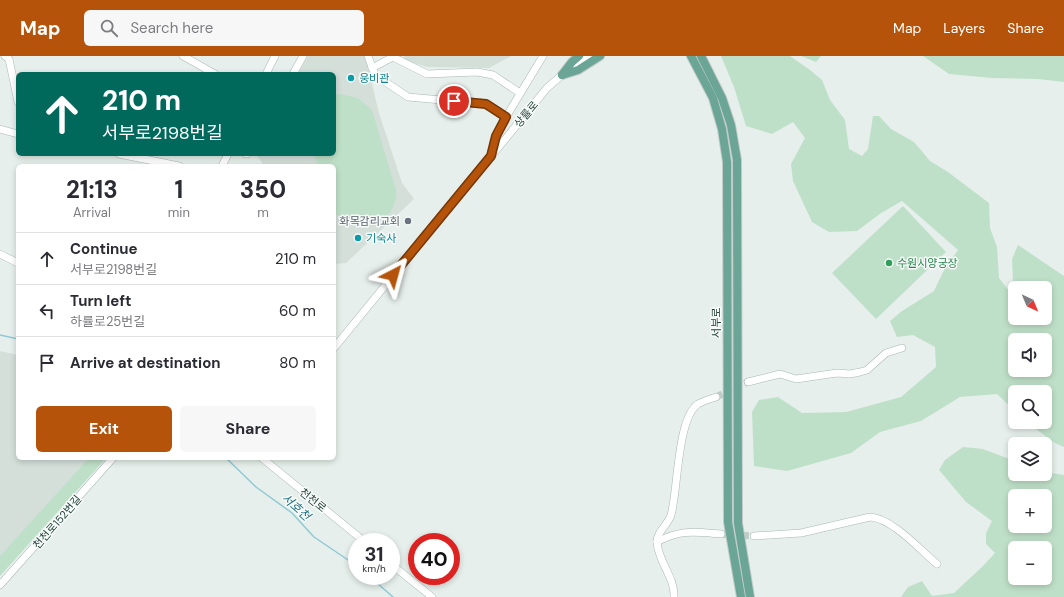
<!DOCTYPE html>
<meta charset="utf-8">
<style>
body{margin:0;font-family:"DM Sans","Noto Sans KR",sans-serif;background:#f7f7f7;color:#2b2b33;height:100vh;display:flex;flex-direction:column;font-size:15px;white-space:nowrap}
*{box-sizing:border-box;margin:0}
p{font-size:13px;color:#7c7c81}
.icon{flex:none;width:22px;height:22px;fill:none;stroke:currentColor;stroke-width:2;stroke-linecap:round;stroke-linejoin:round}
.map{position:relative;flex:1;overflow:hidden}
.panel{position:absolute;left:16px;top:108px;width:320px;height:296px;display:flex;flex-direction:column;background:#fff;border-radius:6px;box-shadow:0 2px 6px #0003}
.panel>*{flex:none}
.top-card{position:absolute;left:16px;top:16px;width:320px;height:84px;border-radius:6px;box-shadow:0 2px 6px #0003;background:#00695c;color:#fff;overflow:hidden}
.needle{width:26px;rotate:136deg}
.tools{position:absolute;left:1008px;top:225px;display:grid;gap:8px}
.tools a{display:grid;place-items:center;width:44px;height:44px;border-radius:6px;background:#fff;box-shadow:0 2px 6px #0003;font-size:20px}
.speed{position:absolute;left:348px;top:477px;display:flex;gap:8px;font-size:20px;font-weight:700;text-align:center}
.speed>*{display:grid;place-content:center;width:52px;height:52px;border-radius:50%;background:#fff;box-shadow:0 2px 6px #0003;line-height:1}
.speed small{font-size:10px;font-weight:400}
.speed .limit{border:6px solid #d22;background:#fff;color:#111}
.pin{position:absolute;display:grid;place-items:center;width:34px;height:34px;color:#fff;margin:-17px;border:2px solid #fff;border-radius:50%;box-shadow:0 1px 4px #0007}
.me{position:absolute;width:44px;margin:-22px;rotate:39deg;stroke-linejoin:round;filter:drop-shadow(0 0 3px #0008)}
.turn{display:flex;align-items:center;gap:14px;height:84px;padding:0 20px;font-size:18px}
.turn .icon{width:52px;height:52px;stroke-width:2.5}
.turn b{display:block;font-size:28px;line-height:34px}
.eta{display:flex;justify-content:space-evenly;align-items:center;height:68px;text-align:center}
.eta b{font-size:24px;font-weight:700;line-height:28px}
.action{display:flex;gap:8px;margin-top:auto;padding:8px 20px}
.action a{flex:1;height:46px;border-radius:6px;background:#b45309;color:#fff;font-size:16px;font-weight:700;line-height:46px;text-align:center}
.action a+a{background:#f7f7f7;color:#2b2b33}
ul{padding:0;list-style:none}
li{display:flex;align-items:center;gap:12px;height:52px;padding:0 20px;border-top:1px solid #e1e1e2}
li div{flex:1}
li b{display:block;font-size:15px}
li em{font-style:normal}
header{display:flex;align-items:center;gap:24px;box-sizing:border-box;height:56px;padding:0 20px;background:#b45309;color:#fff}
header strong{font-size:19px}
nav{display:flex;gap:22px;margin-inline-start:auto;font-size:14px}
.search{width:280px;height:36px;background:#f7f7f7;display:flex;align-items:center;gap:10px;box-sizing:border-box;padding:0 14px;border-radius:6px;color:#7c7c81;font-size:15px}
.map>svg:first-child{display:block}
</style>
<header>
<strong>Map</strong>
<div class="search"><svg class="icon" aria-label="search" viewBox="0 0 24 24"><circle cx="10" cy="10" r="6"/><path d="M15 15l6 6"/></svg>Search here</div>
<nav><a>Map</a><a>Layers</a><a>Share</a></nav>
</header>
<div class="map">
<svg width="1064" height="541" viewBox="0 0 1064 541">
<rect width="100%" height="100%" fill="#e6efeb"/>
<!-- built -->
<g fill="#d4dfda">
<polygon points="308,0 365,0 379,57 402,127 414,143 346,207 334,208 334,110 262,110 262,107 256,98 334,98 334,18 298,18"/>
<polygon points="404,0 511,0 489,12 427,11 405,4"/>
<polygon points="0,295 18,299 18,402 106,402 0,519"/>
</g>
<!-- green -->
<g fill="#bfe0c8" fill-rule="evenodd">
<path d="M721 0H790L810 14 822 24 830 44 845 64 849 93 862 100 868 93 873 60H879L891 73 914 86 930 105 948 116 989 147 990 172 997 191 999 222 1009 235 1013 223 1012 203 1018 189 1064 220V391L1053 386 1027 366H1045V336H1015V355L997 338 960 341 921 365 880 376 851 397 787 415 754 410 752 356 759 344 778 341 802 357 846 356 901 341 936 311 935 291 913 279 897 281 890 265 902 255 934 235 945 212 958 194 902 145 881 157 857 175 829 176 812 166 793 125 791 108 805 82 793 66 772 78 746 70 734 31ZM1015 232H1045V262H1015ZM1015 284H1045V314H1015Z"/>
<polygon points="801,0 821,0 816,6"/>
<polygon points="923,0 1064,0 1064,26 1038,23 992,22 949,18"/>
<path d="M341 38 358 42 372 54 396 134C398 170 357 179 334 156V110H318L314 98H334V39Z"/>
<polygon points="903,150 946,196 876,263 832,217"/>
<path d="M963 391 983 393 1015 405V418H1045V416L1064 419V541H901L908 531 922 525 932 540 954 537 983 510 995 497 986 488V477L992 465 966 446 939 414 945 404ZM1015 440H1045V470H1015ZM1015 492H1045V522H1015Z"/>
<polygon points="89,402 106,402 0,520 0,500"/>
</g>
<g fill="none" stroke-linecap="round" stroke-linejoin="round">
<!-- stream -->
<g stroke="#8ec9d4" stroke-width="1.5">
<polyline points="0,279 18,283"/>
<polyline points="226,402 256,431 292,457 314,481 357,510"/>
<polyline points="369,520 393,541"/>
</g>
<!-- minor-tunnel -->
<g stroke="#bfccc8" stroke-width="7" stroke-dasharray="7 3.5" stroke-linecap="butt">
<polyline points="716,341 748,326"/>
<polyline points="721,478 754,480"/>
</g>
<defs>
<g id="minor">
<polyline points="5,0 9,3 18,46"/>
<polyline points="183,0 215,18"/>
<polyline points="368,0 375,19 408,41 487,48 506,61"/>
<polyline points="372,12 393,1 427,18 477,16 493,19 520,37"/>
<polyline points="266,18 275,0"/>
<polyline points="293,18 303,0"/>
<polyline points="0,73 18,78"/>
<polyline points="492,97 500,71 543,0"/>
<polyline points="119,98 179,110"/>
<polyline points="246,98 247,98"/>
<polyline points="222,110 228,98"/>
<polyline points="0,198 18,207"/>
<polyline points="334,292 547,32 562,19 590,0"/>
<polyline points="748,326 780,318 796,323 837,317 850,318 860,316 867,314 886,297 902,292"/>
<polyline points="262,402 365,486"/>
<path d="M754 480 801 477 870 461C892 462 920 494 937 508"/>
<path d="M657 486C680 473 696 476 721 478"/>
<polyline points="391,508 432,541"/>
<polyline points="0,529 113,402"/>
<path d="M674 541C675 521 658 506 657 486 657 475 668 469 671 459 678 435 677 362 698 348 703 345 710 343 716 341"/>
</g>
<g id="major">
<polyline points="691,0 713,42 722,73 727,106 728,466 741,541"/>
<polyline points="701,0 722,42 731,69 737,104 738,467 750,541"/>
<polyline points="562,19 578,14 600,0"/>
<polyline points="562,19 572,6 579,0"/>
</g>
</defs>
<!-- minor casing -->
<use href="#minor" stroke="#a8b8b2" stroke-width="8"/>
<!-- major casing -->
<use href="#major" stroke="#c2cac8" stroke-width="10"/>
<!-- minor -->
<use href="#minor" stroke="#fff" stroke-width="7"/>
<!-- major -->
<use href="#major" stroke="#6aa596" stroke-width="8"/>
</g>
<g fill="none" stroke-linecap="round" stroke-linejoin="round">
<defs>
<polyline id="route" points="393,219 491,100 496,80 506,61 486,48 454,45"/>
</defs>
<!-- route casing -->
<use href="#route" stroke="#753606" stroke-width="10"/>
<!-- route -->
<use href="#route" stroke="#b45309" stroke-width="7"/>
</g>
<!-- markers -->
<g fill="#0f9aa8" stroke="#f7fbf9" stroke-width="1.5">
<circle cx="351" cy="22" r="4"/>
<circle cx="358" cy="182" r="4"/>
</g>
<circle fill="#6b7280" stroke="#f7fbf9" stroke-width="1.5" cx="408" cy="165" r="4"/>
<circle fill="#2e9e5b" stroke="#f7fbf9" stroke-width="1.5" cx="889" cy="207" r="4"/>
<g text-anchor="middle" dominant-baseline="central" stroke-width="3" stroke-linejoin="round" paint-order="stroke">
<!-- culture labels -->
<g font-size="11" fill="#0d838f" stroke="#f7fbf9" text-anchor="start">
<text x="359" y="22">웅비관</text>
<text x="366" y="182">기숙사</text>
</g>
<!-- street labels -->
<g font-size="11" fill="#24423a" stroke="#f7fbf9">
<text transform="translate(526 58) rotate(-50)">상률로</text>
<text transform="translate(716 267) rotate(-90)">서부로</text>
<text transform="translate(313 444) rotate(39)">천천로</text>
<text transform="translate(57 466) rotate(-49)">천천로152번길</text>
</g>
<!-- worship labels -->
<g font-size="11" fill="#5b616d" stroke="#f7fbf9" text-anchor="end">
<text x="400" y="165">화목감리교회</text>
</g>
<!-- leisure labels -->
<g font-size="11" fill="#27864d" stroke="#f7fbf9" text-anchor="start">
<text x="897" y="207">수원시양궁장</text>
</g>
<!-- water labels -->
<g font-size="12" font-style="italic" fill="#1c6f80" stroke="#f7fbf9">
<text transform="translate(296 451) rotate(42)">서호천</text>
</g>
</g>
</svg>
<div class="tools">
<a><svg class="needle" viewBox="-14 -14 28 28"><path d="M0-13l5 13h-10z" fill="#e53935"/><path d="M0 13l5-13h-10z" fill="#7c7c81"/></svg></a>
<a><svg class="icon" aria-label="sound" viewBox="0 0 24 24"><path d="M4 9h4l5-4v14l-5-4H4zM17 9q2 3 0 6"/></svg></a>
<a><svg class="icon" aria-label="search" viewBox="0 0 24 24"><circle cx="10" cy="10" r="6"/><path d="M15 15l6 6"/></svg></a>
<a><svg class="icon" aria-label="layers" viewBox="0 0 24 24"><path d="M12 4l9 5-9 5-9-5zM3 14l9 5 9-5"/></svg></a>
<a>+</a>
<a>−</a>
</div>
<div class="speed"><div>31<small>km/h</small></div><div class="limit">40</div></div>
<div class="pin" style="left:454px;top:45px;background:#d93025"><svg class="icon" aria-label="arrive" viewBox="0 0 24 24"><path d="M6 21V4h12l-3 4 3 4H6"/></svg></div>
<svg class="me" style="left:393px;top:219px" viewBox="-20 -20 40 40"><path d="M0-17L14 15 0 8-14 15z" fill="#b45309" stroke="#fff" stroke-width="4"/></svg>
<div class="top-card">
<div class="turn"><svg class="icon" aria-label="ahead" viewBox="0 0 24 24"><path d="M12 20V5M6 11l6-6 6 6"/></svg><div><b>210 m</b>서부로2198번길</div></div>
</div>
<section class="panel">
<div class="eta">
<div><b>21:13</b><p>Arrival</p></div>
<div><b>1</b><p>min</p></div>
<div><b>350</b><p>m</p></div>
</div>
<ul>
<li><svg class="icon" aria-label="ahead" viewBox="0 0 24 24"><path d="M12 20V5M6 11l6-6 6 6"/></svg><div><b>Continue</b><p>서부로2198번길</p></div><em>210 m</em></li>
<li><svg class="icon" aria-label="left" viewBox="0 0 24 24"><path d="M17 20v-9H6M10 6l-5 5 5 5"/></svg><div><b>Turn left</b><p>하률로25번길</p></div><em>60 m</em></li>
<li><svg class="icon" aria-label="arrive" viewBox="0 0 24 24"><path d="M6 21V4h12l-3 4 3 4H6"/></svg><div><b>Arrive at destination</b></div><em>80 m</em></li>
</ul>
<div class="action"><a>Exit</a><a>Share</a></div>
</section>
</div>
